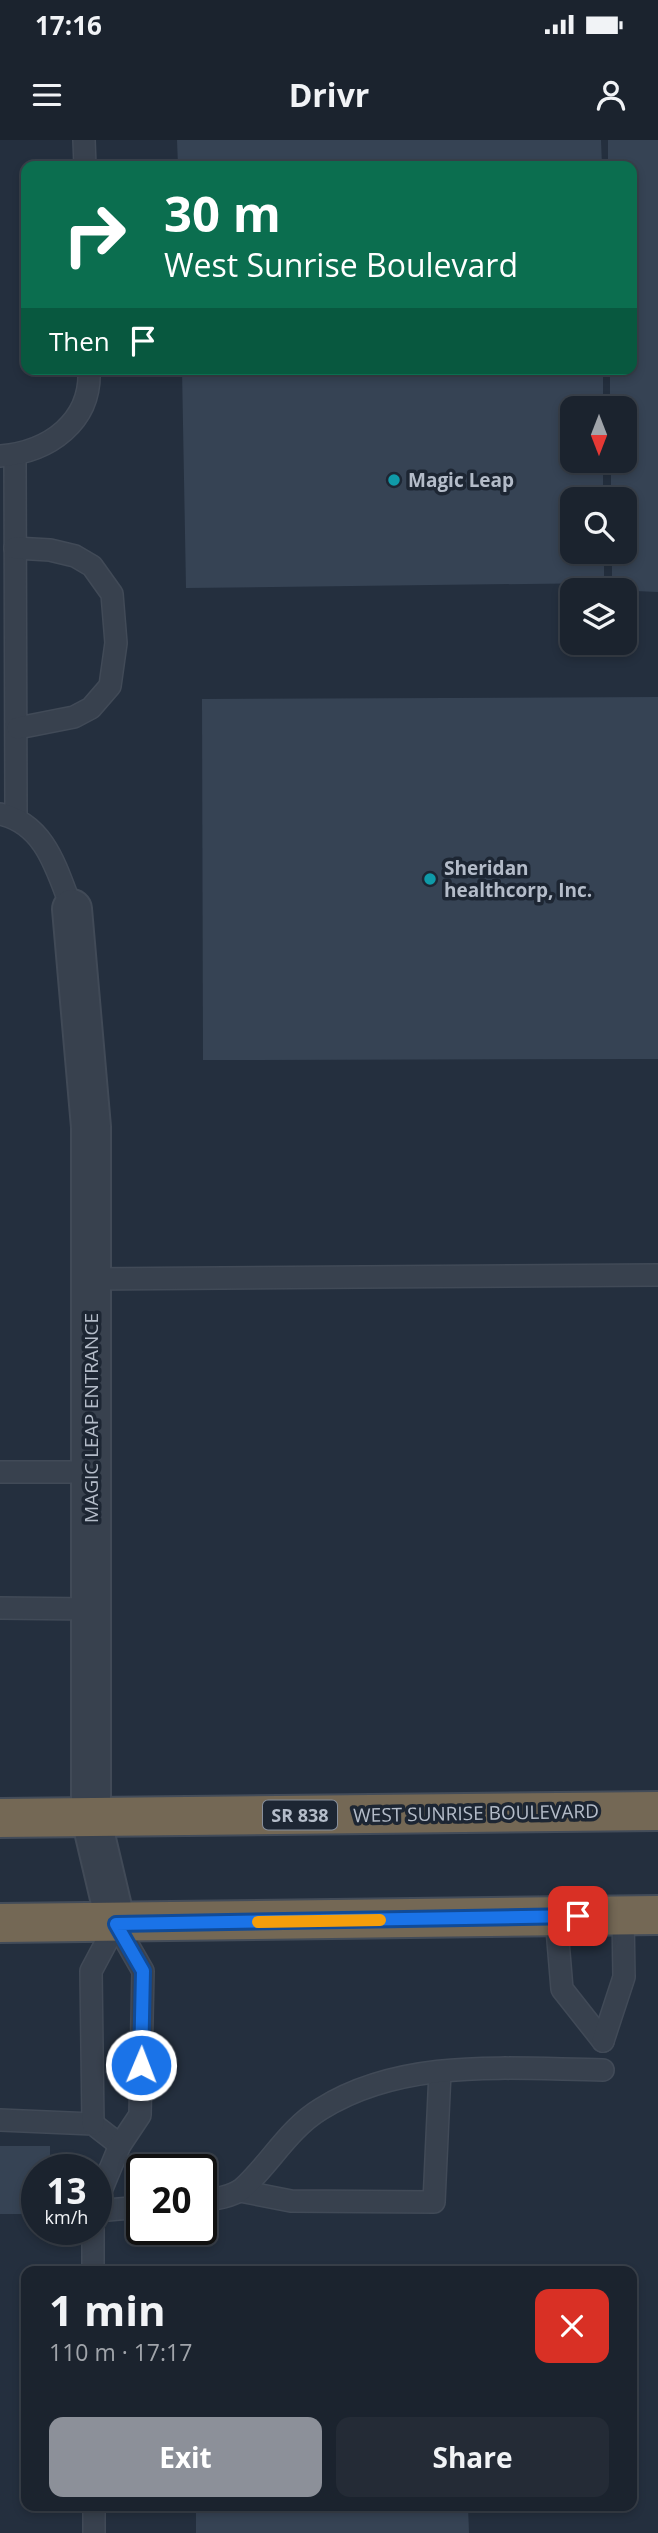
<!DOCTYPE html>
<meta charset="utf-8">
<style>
body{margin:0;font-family:"Open Sans",sans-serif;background:#242b36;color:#f1f3f6;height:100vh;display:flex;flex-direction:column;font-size:26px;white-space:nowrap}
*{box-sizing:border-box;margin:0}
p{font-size:23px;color:#a0a4aa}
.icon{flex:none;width:38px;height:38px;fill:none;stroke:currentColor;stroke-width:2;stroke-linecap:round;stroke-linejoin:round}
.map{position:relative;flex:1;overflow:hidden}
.details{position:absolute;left:21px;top:2126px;width:616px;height:245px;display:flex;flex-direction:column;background:#1b232e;border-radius:14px;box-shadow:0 4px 10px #0003,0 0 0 2px #39404a}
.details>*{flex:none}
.banner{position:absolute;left:21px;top:21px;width:616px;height:214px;border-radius:14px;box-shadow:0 4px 10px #0003,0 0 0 2px #39404a;background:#0b6e4f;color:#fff;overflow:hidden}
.needle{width:46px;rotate:180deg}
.tools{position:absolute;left:560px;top:256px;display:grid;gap:14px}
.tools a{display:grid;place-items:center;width:77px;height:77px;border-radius:14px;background:#1b232e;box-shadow:0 4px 10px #0003,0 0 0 2px #39404a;font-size:35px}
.speed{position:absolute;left:21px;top:2014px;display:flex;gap:14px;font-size:35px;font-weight:700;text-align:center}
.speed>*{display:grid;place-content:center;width:91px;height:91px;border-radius:50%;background:#1b232e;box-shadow:0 4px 10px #0003,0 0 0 2px #39404a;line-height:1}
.speed small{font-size:18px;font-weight:400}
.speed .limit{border:4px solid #111;border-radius:10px;background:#fff;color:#111}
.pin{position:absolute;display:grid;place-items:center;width:60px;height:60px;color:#fff;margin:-30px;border-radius:14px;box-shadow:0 4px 10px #0006}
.me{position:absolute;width:77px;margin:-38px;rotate:1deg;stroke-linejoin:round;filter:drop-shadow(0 0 5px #0008)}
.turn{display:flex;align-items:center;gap:24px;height:147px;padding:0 28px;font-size:32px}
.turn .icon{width:91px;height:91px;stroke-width:2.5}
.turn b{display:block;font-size:49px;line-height:60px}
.then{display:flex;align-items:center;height:66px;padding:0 28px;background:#0003;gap:14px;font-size:26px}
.round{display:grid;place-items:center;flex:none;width:74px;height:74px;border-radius:14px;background:#242b36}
.head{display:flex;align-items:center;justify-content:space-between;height:119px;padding:0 28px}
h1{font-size:42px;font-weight:700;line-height:52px}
.action{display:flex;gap:14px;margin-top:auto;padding:14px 28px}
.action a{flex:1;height:80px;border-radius:14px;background:#8c9099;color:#fff;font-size:28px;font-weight:700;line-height:80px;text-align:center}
.action a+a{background:#242b36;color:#f1f3f6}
.status{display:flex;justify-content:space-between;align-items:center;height:49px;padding:0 35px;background:#1b232e;direction:ltr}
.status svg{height:19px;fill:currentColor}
header{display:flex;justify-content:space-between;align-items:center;height:91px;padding:0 28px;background:#1b232e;font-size:32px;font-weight:700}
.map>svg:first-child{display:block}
</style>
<div class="status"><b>17:16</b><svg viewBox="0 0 49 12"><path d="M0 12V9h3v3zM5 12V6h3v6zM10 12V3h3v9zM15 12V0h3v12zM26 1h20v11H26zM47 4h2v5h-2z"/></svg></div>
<header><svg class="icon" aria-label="menu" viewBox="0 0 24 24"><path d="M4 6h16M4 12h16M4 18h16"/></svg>Drivr<svg class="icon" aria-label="person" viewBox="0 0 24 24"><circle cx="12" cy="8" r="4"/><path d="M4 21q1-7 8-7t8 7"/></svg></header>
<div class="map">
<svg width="658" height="2393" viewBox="0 0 658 2393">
<rect width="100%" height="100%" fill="#242f3e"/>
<!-- building -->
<g fill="#364354">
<polygon points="177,0 601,0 602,26 178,26"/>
<polygon points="608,0 658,0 658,452 612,450 612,411 625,411 625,359 611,359 611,320 625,320 625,268 610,268 610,229 632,229 632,26 608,26"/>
<polygon points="182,229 603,229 603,268 572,268 572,320 603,320 603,359 572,359 572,411 604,411 604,443 186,448"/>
<polygon points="658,557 658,919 203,920 202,559"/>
<polygon points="0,2006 50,2006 50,2030 37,2030 37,2074 0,2074"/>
<polygon points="196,2366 468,2366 469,2393 196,2393"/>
</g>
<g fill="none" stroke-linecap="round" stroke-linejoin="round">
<defs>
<g id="lane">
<polyline points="84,0 85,26"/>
<polyline points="15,315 16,677"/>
<path d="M0 316C49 312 92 282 89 229"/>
<polyline points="15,408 50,410 75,416 92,426 112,454 116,503 110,546 91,568 74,577 18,588"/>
<path d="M0 674C46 684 57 731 72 769"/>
<polyline points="90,1139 658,1135"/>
<polyline points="0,1332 92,1332"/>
<polyline points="0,1468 91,1469"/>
<polyline points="556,1777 562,1849 603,1901"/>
<polyline points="603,1901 624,1837 623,1776"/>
<polyline points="0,1980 93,1984 120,2005"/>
<polyline points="93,1984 91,1831 116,1784"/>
<polyline points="240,2051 291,2061 434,2062 440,1932"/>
<path d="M201 2061C213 2060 233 2056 242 2049 270 2024 288 1989 321 1969 404 1917 510 1929 603 1930"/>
<polyline points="96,2063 120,2005 140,1975 143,1831 116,1784"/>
<polyline points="96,2071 142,2067"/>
<polyline points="93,2090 93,2132"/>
<polyline points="94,2366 94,2393"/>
</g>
<polyline id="street" points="72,769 91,987 91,1678 116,1784"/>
<g id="highway">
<polyline points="0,1678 658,1671"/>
<polyline points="0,1783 658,1775"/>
</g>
</defs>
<!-- lane casing -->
<use href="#lane" stroke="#414a57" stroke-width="24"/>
<!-- street casing -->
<use href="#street" stroke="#414a57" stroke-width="42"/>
<!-- highway casing -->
<use href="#highway" stroke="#434c59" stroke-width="42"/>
<!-- lane -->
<use href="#lane" stroke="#38414e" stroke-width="21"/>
<!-- street -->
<use href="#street" stroke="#38414e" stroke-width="38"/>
<!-- highway -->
<use href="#highway" stroke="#746855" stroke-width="38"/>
</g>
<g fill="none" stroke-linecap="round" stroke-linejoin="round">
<defs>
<polyline id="route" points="141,1925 143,1831 116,1784 578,1776"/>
</defs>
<!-- route casing -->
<use href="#route" stroke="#114b97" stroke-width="18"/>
<!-- route -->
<use href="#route" stroke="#1a73e8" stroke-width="12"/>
<!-- slow -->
<polyline stroke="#f59e0b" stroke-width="12" points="258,1782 380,1780"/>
</g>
<!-- markers -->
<g fill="#0f9aa8" stroke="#1d2633" stroke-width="2.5">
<circle cx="394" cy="340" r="7"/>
<circle cx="430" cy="739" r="7"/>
</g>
<g text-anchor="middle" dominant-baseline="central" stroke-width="7" stroke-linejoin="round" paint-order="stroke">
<!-- shield labels -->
<rect fill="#1d2633" stroke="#878f9c" stroke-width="2" x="263" y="1660.5" width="74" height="29" rx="5"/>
<g font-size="18" font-weight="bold" fill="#b4bcc9">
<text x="300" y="1675">SR 838</text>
</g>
<!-- poi labels -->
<g font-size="19" font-weight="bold" fill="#b4bcc9" stroke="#1d2633" text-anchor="start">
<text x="408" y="340">Magic Leap</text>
<text x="444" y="728">Sheridan<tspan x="444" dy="22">healthcorp, Inc.</tspan></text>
</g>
<!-- street labels -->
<g font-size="19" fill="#b4bcc9" stroke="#1d2633">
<text transform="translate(91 1278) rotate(-90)">MAGIC LEAP ENTRANCE</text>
<text transform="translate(476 1673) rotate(-1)">WEST SUNRISE BOULEVARD</text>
</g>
</g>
</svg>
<div class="tools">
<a><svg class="needle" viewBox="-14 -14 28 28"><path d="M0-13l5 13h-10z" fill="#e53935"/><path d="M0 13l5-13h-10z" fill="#a0a4aa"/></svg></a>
<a><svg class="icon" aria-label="search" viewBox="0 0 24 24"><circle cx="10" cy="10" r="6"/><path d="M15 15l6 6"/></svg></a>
<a><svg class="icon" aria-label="layers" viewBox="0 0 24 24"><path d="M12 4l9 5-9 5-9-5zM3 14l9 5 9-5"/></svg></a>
</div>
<div class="speed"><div>13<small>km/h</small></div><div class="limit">20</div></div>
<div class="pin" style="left:578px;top:1776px;background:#d93025"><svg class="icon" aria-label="arrive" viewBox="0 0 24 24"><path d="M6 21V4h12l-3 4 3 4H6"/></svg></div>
<svg class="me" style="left:141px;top:1925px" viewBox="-20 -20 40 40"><circle r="17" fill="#1a73e8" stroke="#fff" stroke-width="3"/><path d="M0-11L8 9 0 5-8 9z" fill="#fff"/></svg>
<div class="banner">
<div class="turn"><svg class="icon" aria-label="right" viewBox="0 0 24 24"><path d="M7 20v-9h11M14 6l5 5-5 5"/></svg><div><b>30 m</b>West Sunrise Boulevard</div></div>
<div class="then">Then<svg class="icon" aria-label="arrive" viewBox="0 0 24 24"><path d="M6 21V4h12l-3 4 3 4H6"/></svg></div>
</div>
<section class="details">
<div class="head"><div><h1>1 min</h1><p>110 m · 17:17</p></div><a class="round" style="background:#d93025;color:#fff"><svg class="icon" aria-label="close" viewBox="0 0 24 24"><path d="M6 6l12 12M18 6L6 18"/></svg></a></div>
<div class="action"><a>Exit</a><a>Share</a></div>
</section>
</div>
